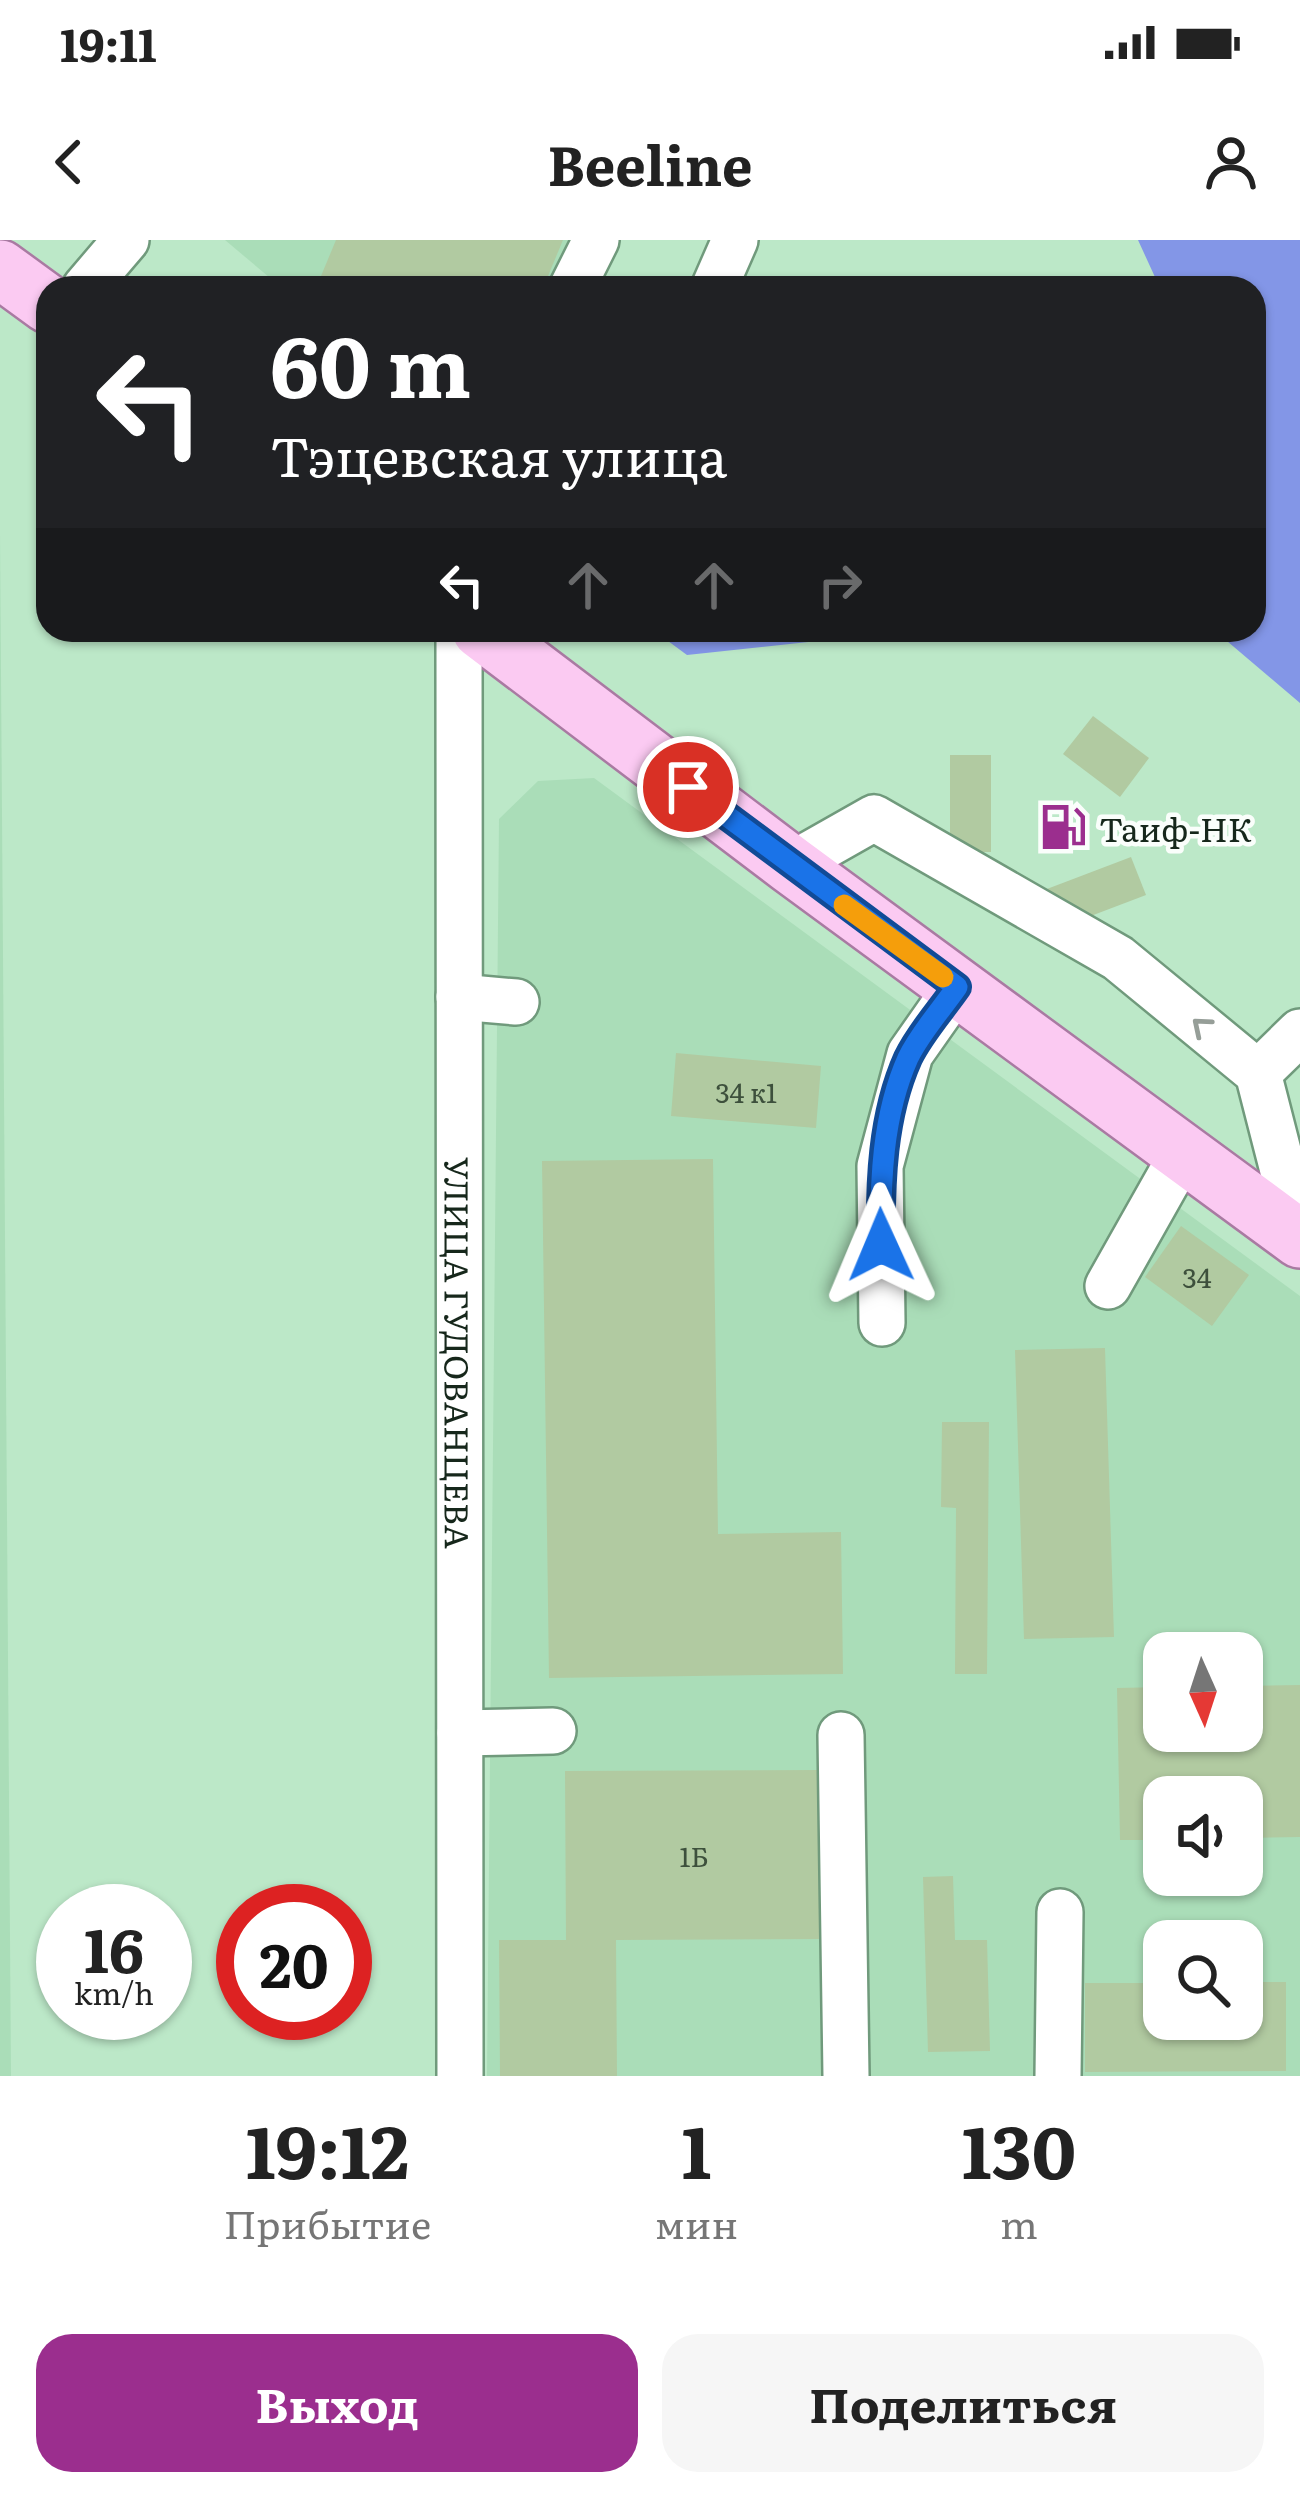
<!DOCTYPE html>
<html lang="ru">
<meta charset="utf-8">
<style>
body{margin:0;font-family:Literata,serif;background:#f6f6f6;color:#222;height:100vh;display:flex;flex-direction:column;font-size:45px;white-space:nowrap}
*{box-sizing:border-box;margin:0}
p{font-size:39px;color:#767676}
.icon{flex:none;width:66px;height:66px;fill:none;stroke:currentColor;stroke-width:2;stroke-linecap:round;stroke-linejoin:round}
.map{position:relative;height:1836px;overflow:hidden}
.panel{display:flex;flex-direction:column;background:#fff;flex:1}
.panel>*{flex:none}
.hud{position:absolute;left:36px;top:36px;width:1230px;height:366px;border-radius:36px;box-shadow:0 3px 9px #0004;background:#202124;color:#fff;overflow:hidden}
.needle{width:78px;rotate:177deg}
.tools{position:absolute;left:1143px;top:1392px;display:grid;gap:24px}
.tools a{display:grid;place-items:center;width:120px;height:120px;border-radius:24px;background:#fff;box-shadow:0 3px 9px #0004;font-size:60px}
.speed{position:absolute;left:36px;top:1644px;display:flex;gap:24px;font-size:60px;font-weight:700;text-align:center}
.speed>*{display:grid;place-content:center;width:156px;height:156px;border-radius:50%;background:#fff;box-shadow:0 3px 9px #0004;line-height:1}
.speed small{font-size:30px;font-weight:400}
.speed .limit{border:18px solid #d22;background:#fff;color:#111}
.pin{position:absolute;display:grid;place-items:center;width:102px;height:102px;color:#fff;margin:-51px;border:6px solid #fff;border-radius:50%;box-shadow:0 3px 12px #0007}
.me{position:absolute;width:132px;margin:-66px;rotate:359deg;stroke-linejoin:round;filter:drop-shadow(0 0 9px #0008)}
.turn{display:flex;align-items:center;gap:42px;height:252px;padding:0 36px;font-size:54px}
.turn .icon{width:156px;height:156px;stroke-width:2.5}
.turn b{display:block;font-size:84px;line-height:102px}
.lanes{display:flex;align-items:center;height:114px;padding:0 36px;background:#0003;justify-content:center;gap:60px;direction:ltr}
.lanes .off{opacity:.35}
.eta{display:flex;justify-content:space-evenly;align-items:center;height:204px;text-align:center}
.eta b{font-size:72px;font-weight:700;line-height:84px}
.button{display:flex;gap:24px;margin-top:auto;padding:24px 36px}
.button a{flex:1;height:138px;border-radius:36px;background:#9b2e8e;color:#fff;font-size:48px;font-weight:700;line-height:138px;text-align:center}
.button a+a{background:#f6f6f6;color:#222}
.status{display:flex;justify-content:space-between;align-items:center;height:84px;padding:0 60px;background:#fff;direction:ltr}
.status svg{height:33px;fill:currentColor}
header{display:flex;justify-content:space-between;align-items:center;height:156px;padding:0 36px;background:#fff;font-size:54px;font-weight:700}
.map>svg:first-child{display:block}
</style>
<div class="status"><b>19:11</b><svg viewBox="0 0 49 12"><path d="M0 12V9h3v3zM5 12V6h3v6zM10 12V3h3v9zM15 12V0h3v12zM26 1h20v11H26zM47 4h2v5h-2z"/></svg></div>
<header><svg class="icon" aria-label="back" viewBox="0 0 24 24"><path d="M15 5l-7 7 7 7"/></svg>Beeline<svg class="icon" aria-label="person" viewBox="0 0 24 24"><circle cx="12" cy="8" r="4"/><path d="M4 21q1-7 8-7t8 7"/></svg></header>
<div class="map">
<svg width="1300" height="1836" viewBox="0 0 1300 1836">
<rect width="100%" height="100%" fill="#bce8c8"/>
<!-- built -->
<g fill="#aaddb8" fill-rule="evenodd">
<polygon points="225,0 578,0 555,48 282,48"/>
<polygon points="0,292 11,1836 0,1836"/>
<path d="M594 538 1300 1056V1836H487L499 579 538 541ZM1164 1413H1242V1491H1164ZM1164 1557H1242V1635H1164ZM1164 1701H1242V1779H1164Z"/>
</g>
<!-- forest -->
<g fill="#8396e7">
<polygon points="1138,0 1300,0 1300,463 1214,390 1254,390 1254,264 1259,255 1254,244 1254,48 1160,48"/>
<polygon points="653,390 919,390 687,415"/>
</g>
<!-- building -->
<g fill="#b1caa1">
<polygon points="336,0 563,0 543,48 316,48"/>
<polygon points="1093,476 1149,518 1120,557 1063,514"/>
<rect x="950" y="515" width="41" height="97"/>
<polygon points="1131,617 1146,655 1054,690 1039,652"/>
<polygon points="676,813 821,826 816,888 671,876"/>
<polygon points="713,919 718,1294 841,1292 843,1434 549,1438 542,921"/>
<polygon points="1181,986 1249,1035 1212,1086 1145,1037"/>
<polygon points="1105,1108 1114,1397 1024,1399 1015,1110"/>
<polygon points="942,1182 989,1182 987,1434 955,1434 956,1268 941,1267"/>
<polygon points="1300,1445 1300,1597 1242,1598 1242,1557 1164,1557 1164,1600 1120,1600 1117,1448 1164,1447 1164,1491 1242,1491 1242,1446"/>
<polygon points="823,1530 824,1699 616,1700 617,1836 500,1836 499,1700 566,1700 565,1531"/>
<polygon points="953,1636 955,1700 987,1700 990,1811 928,1812 923,1637"/>
<polygon points="1242,1742 1286,1742 1286,1831 1085,1832 1085,1743 1164,1743 1164,1779 1242,1779"/>
</g>
<g fill="none" stroke-linecap="round" stroke-linejoin="round">
<defs>
<g id="minor">
<polyline points="85,48 126,0"/>
<polyline points="572,48 596,0"/>
<polyline points="714,48 735,0"/>
<path id="s1" d="M459 390 460 1836"/>
<polyline points="791,625 874,578 1118,718 1258,833 1300,997"/>
<polyline points="459,757 516,762"/>
<polyline points="1258,833 1300,792"/>
<polyline points="1108,1046 1183,913"/>
<polyline points="882,1083 880,926 910,814 957,747"/>
<polyline points="460,1493 553,1491"/>
<polyline points="841,1495 846,1836"/>
<polyline points="1058,1836 1060,1672"/>
</g>
<g id="major">
<polyline points="0,29 48,64"/>
<polyline points="481,390 791,625 1300,999"/>
</g>
</defs>
<!-- minor casing -->
<use href="#minor" stroke="#709a7c" stroke-width="50"/>
<!-- major casing -->
<use href="#major" stroke="#a97aa2" stroke-width="62"/>
<!-- minor -->
<use href="#minor" stroke="#fff" stroke-width="45"/>
<!-- major -->
<use href="#major" stroke="#fbcaf2" stroke-width="57"/>
</g>
<!-- one-way arrows -->
<defs><path id="oneway-chevron" d="M-2-3.5L2.5 0L-2 3.5" fill="none" stroke-width="1.6" stroke-linecap="round" stroke-linejoin="round" transform="scale(3)"/></defs>
<use stroke="#969e98" href="#oneway-chevron" transform="translate(1201 786) rotate(-140)"/>
<g fill="none" stroke-linecap="round" stroke-linejoin="round">
<defs>
<path id="route" d="M688 547 957 747C941 770 920 793 908 818 882 876 880 943 881 1005"/>
</defs>
<!-- route casing -->
<use href="#route" stroke="#114b97" stroke-width="30"/>
<!-- route -->
<use href="#route" stroke="#1a73e8" stroke-width="21"/>
<!-- slow -->
<polyline stroke="#f59e0b" stroke-width="21" points="844,665 943,737"/>
</g>
<!-- icons -->
<defs>
<symbol id="fuel-bare" viewBox="-9 -9 18 18"><path d="M-5.5-6h7V0h2V4h1.3V-2.5L3-4.5l.8-.8L6-3V5H2.5V1h-1V6h-7ZM-4.2-4.7v3.2H.2V-4.7Z" fill="#9b2e8e" stroke="#fafefb" stroke-width="2.5" paint-order="stroke"/></symbol>
</defs>
<g fill-rule="evenodd">
<use href="#fuel-bare" x="1030" y="554" width="66" height="66"/>
</g>
<g text-anchor="middle" dominant-baseline="central" stroke-width="9" stroke-linejoin="round" paint-order="stroke">
<!-- number labels -->
<g font-size="27" fill="#3d503c">
<text x="746" y="851">34 к1</text>
<text x="1197" y="1036">34</text>
<text x="694" y="1615">1Б</text>
</g>
<!-- poi labels -->
<g font-size="33" fill="#16271b" stroke="#fafefb" text-anchor="start">
<text x="1099" y="587">Таиф-НК</text>
</g>
<!-- street labels -->
<g font-size="33" fill="#16271b" stroke="#fafefb">
<text stroke="none"><textPath href="#s1" startOffset="723">УЛИЦА ГУДОВАНЦЕВА</textPath></text>
</g>
</g>
</svg>
<div class="tools">
<a><svg class="needle" viewBox="-14 -14 28 28"><path d="M0-13l5 13h-10z" fill="#e53935"/><path d="M0 13l5-13h-10z" fill="#767676"/></svg></a>
<a><svg class="icon" aria-label="sound" viewBox="0 0 24 24"><path d="M4 9h4l5-4v14l-5-4H4zM17 9q2 3 0 6"/></svg></a>
<a><svg class="icon" aria-label="search" viewBox="0 0 24 24"><circle cx="10" cy="10" r="6"/><path d="M15 15l6 6"/></svg></a>
</div>
<div class="speed"><div>16<small>km/h</small></div><div class="limit">20</div></div>
<div class="pin" style="left:688px;top:547px;background:#d93025"><svg class="icon" aria-label="arrive" viewBox="0 0 24 24"><path d="M6 21V4h12l-3 4 3 4H6"/></svg></div>
<svg class="me" style="left:881px;top:1005px" viewBox="-20 -20 40 40"><path d="M0-17L14 15 0 8-14 15z" fill="#1a73e8" stroke="#fff" stroke-width="4"/></svg>
<div class="hud">
<div class="turn"><svg class="icon" aria-label="left" viewBox="0 0 24 24"><path d="M17 20v-9H6M10 6l-5 5 5 5"/></svg><div><b>60 m</b>Тэцевская улица</div></div>
<div class="lanes"><svg class="icon" aria-label="left" viewBox="0 0 24 24"><path d="M17 20v-9H6M10 6l-5 5 5 5"/></svg><svg class="icon off" aria-label="ahead" viewBox="0 0 24 24"><path d="M12 20V5M6 11l6-6 6 6"/></svg><svg class="icon off" aria-label="ahead" viewBox="0 0 24 24"><path d="M12 20V5M6 11l6-6 6 6"/></svg><svg class="icon off" aria-label="right" viewBox="0 0 24 24"><path d="M7 20v-9h11M14 6l5 5-5 5"/></svg></div>
</div>
</div>
<section class="panel">
<div class="eta">
<div><b>19:12</b><p>Прибытие</p></div>
<div><b>1</b><p>мин</p></div>
<div><b>130</b><p>m</p></div>
</div>
<div class="button"><a>Выход</a><a>Поделиться</a></div>
</section>
